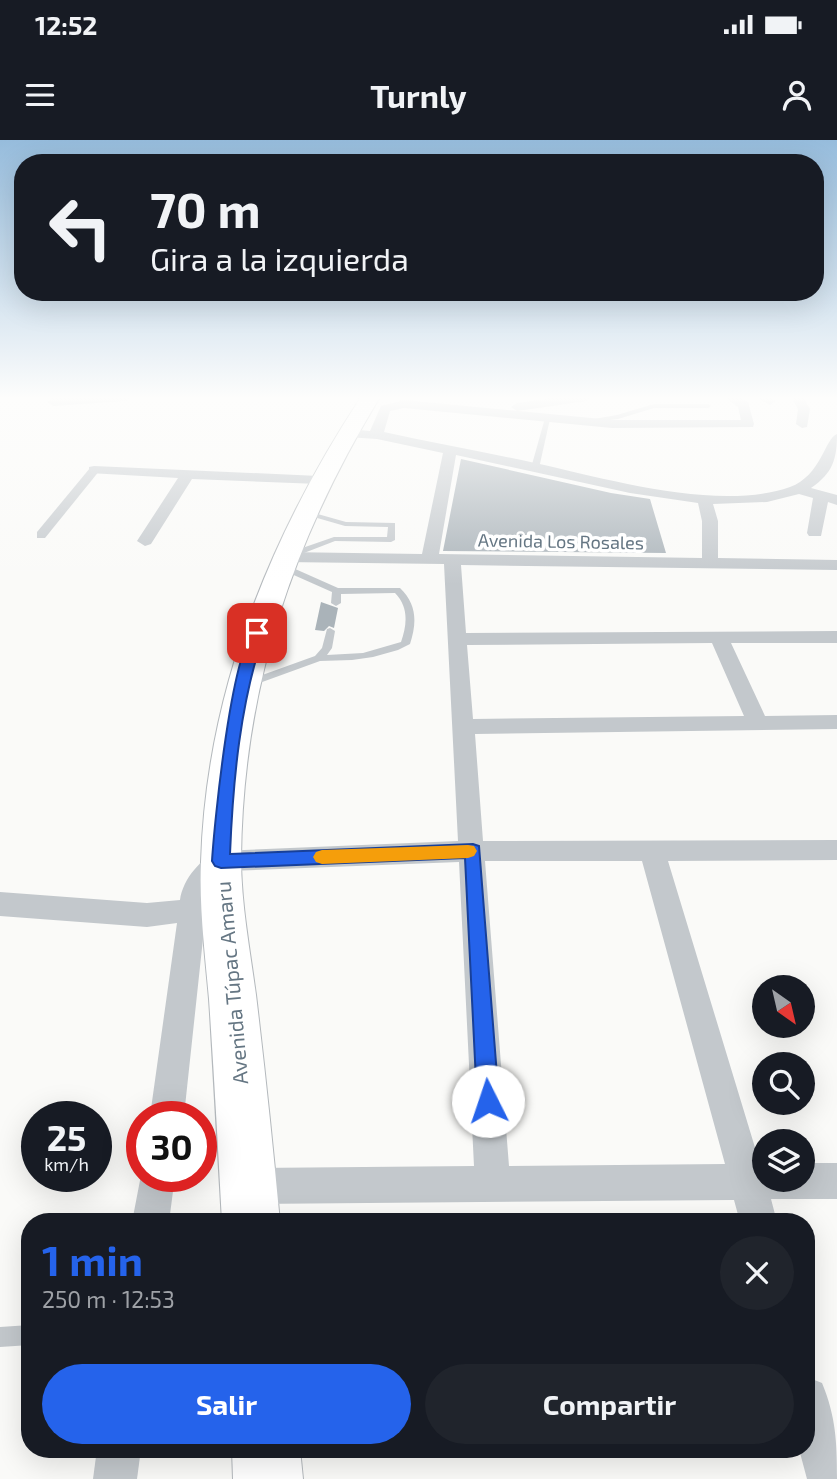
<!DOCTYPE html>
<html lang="es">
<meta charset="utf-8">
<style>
body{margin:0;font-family:"Exo 2",sans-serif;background:#20242c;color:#f1f3f6;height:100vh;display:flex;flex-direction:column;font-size:26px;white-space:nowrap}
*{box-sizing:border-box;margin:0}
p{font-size:23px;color:#9ea1a6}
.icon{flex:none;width:38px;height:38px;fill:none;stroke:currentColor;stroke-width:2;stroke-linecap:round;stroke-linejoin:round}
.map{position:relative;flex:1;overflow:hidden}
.drawer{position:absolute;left:21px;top:1073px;width:794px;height:245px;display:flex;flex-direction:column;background:#171b24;border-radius:28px;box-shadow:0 7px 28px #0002}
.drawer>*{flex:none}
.hud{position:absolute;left:14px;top:14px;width:810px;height:147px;border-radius:28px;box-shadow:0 7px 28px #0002;background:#171b24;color:#f1f3f6;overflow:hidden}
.needle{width:46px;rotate:146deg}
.tools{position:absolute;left:752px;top:835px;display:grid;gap:14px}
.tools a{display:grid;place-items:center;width:63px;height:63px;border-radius:50%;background:#171b24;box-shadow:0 7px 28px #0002;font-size:35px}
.speed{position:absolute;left:21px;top:961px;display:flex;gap:14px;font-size:35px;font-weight:700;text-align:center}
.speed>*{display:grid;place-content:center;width:91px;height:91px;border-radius:50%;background:#171b24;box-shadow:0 7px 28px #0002;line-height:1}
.speed small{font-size:18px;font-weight:400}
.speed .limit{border:10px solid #d22;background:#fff;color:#111}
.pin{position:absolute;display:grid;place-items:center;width:60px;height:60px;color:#fff;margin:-30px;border-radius:14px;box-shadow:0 4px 10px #0006}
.me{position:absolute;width:77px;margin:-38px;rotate:356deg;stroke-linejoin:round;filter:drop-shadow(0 0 5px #0008)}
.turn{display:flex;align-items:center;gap:24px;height:147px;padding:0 21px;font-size:32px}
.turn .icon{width:91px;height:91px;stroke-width:2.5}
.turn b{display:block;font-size:49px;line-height:60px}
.round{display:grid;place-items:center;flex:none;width:74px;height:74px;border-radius:37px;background:#20242c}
.summary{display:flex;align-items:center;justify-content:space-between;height:119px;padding:0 21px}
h1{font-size:42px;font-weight:700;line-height:52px;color:#2563eb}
.action{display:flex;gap:14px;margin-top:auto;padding:14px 21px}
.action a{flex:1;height:80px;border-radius:42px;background:#2563eb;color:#fff;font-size:28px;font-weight:700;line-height:80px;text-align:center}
.action a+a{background:#20242c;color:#f1f3f6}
.status{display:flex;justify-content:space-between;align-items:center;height:49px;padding:0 35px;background:#171b24;direction:ltr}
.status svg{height:19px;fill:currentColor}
header{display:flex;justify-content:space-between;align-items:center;height:91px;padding:0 21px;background:#171b24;font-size:32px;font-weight:700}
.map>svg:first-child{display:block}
</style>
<div class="status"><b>12:52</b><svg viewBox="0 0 49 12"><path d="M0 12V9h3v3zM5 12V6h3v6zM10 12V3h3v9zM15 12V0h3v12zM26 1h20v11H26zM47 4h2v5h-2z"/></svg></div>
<header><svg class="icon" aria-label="menu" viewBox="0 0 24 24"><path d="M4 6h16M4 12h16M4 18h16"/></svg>Turnly<svg class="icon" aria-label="person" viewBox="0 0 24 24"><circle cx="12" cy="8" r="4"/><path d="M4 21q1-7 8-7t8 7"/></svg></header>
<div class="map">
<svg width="837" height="1339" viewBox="0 0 837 1339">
<rect width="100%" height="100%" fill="#fafaf8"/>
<!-- building -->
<g fill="#aab3b9">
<polygon points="461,319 611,353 650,359 666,413 443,411"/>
<polygon points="321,462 338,468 334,488 329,486 324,491 315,490"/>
</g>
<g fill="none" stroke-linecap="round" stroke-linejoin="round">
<defs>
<g id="trunk">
<path d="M361 257H380C292 402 243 547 241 718 241 763 250 810 256 855 265 930 273 1006 280 1082H222C218 1007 214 933 209 859 205 814 199 767 201 722 206 553 270 396 361 257Z"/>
<polygon points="232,1309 300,1309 303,1339 233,1339"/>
</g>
</defs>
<!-- trunk casing -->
<use href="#trunk" stroke="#b4b9bd" stroke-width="2"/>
<!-- service -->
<g fill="#c3c8cc" fill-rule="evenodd">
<polygon points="654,264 708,264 711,266 708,268 654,268 618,279 591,282 588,280 617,275"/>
<polygon points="545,278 550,279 539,328 535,330 531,328"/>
<polygon points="300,369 346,382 395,383 395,400 391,402 335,401 291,418 285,418 285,414 334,397 387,397 388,387 345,386 300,373"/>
<path d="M278 424H284L338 448H400C417 464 417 483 410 504L398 510 373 517 352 520 320 521 251 546H243V542L315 516 322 508 327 489 330 488 335 491 332 508 327 515 363 513 401 502C407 485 409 467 395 453L341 454V463L336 466 331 463 332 452 278 428Z"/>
<polygon points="30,1185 30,1205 0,1207 0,1187"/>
</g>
<!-- pedestrian -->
<polygon fill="#c3c8cc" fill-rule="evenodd" points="90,328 100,330 45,398 37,398 37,392"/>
<!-- minor -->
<g fill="#c3c8cc" fill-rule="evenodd">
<polygon points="72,257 132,257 126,261 53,266 47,262 53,258"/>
<polygon points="561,257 593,257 587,261 517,271 511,267 517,263"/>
<path d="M724 257H739L748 262 754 284 753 287 612 288 404 268 390 271 384 292C434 303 484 312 535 323 608 339 718 372 790 347 821 336 825 298 837 294 837 319 833 333 811 348L837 355V365L828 362 821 396H809L807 393 813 358 799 354 767 362 713 364 718 381V418L837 420V430L461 425 466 493 837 491V503H731L765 576 837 575V589L475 594 483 701 837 700V720L668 721 760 1024H765V1040H803V1023H837V1059H771L777 1082H740L734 1060 249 1064 236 1059 231 1046 236 1033 249 1028 474 1026 459 722 228 731 208 752 184 976H150L177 783 147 787 0 776V752L147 763 180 760C183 739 201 717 221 711L458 701 444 424 284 422 276 417 284 412 422 414 443 313 377 299 347 297 340 293 347 289 370 291 381 266 404 260 612 280H741L738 267ZM456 315 630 353 698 363 702 381V418L439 414ZM712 503 744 576 473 579 467 505ZM485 721H642L725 1024 509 1026Z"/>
<polygon points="755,257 771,257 776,261 770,265"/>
<polygon points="791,257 803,257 810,269 807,287 802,288 796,284 798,269"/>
<polygon points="94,326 319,336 326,340 319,344 192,339 151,404 145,406 137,401 178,338 89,333 89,327"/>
<polygon points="142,1030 142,1036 175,1036 169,1082 132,1082"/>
<path d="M807 1237 822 1243C836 1277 837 1302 837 1339H807L799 1309H807Z"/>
<polygon points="97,1309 141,1309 137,1339 93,1339"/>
</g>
<!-- trunk -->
<use href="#trunk" fill="#fff" fill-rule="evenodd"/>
</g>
<!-- sky -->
<linearGradient id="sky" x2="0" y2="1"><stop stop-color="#96bcdc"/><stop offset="0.58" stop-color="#fdfdfc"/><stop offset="1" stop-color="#fdfdfc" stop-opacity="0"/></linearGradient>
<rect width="837" height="445" fill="url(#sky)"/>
<!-- route -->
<path fill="#2563eb" stroke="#184099" stroke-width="2" d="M257 490 264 493C240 564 233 640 230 714L473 704 479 706 499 961 496 969 488 972 480 969 477 961 465 718 221 728 215 726 212 721C214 688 232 499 257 490Z"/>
<!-- slow -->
<polygon fill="#f59e0b" points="468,705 474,706 477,711 474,716 468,718 322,724 316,722 313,717 316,712 322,710"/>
<g text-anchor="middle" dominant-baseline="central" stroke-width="7" stroke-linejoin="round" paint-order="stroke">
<!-- far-street labels -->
<g font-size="18" fill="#657683" stroke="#fff">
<text transform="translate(561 401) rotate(1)">Avenida Los Rosales</text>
</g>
<!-- street labels -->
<g font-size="21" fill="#657683" stroke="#fff">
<text transform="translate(231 843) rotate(-95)">Avenida Túpac Amaru</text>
</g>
</g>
</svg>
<div class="tools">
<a><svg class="needle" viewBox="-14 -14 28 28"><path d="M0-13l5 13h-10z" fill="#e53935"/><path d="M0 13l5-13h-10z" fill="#9ea1a6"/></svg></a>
<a><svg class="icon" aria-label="search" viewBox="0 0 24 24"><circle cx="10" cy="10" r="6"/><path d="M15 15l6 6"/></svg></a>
<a><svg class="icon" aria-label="layers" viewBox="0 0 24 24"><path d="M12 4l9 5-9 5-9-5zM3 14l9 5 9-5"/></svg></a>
</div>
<div class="speed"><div>25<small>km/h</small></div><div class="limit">30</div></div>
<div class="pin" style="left:257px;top:493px;background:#d93025"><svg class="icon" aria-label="arrive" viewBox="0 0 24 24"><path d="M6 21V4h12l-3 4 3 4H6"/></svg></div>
<svg class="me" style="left:488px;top:961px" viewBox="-20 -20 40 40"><circle r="19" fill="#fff"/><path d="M0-13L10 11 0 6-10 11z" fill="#2563eb"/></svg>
<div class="hud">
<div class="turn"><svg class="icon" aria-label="left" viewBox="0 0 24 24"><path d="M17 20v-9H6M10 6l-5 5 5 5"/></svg><div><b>70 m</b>Gira a la izquierda</div></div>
</div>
<section class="drawer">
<div class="summary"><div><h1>1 min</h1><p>250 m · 12:53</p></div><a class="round"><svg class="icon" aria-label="close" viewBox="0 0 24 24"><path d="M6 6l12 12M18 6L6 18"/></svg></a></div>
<div class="action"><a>Salir</a><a>Compartir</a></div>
</section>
</div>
